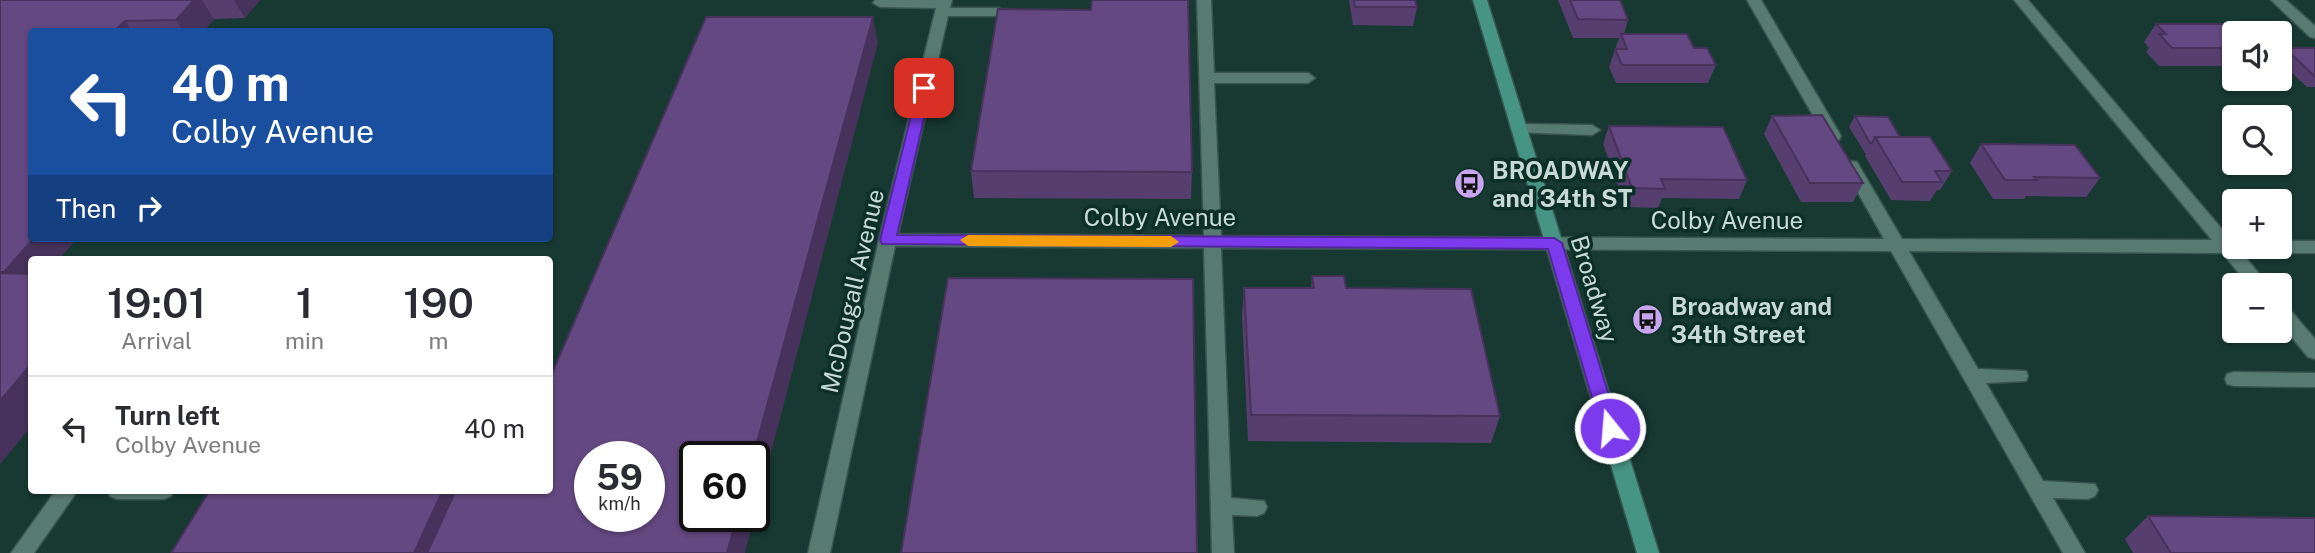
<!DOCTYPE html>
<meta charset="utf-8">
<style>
body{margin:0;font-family:"Public Sans",sans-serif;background:#f2f2f3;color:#2b2b33;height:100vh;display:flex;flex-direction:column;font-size:26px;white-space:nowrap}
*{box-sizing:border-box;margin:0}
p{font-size:23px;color:#7c7c81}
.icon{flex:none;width:38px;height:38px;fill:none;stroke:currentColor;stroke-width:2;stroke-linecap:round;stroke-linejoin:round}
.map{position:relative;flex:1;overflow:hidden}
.sheet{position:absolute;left:28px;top:256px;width:525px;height:238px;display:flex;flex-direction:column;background:#fff;border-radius:7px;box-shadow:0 2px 5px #0004}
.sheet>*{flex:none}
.top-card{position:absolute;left:28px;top:28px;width:525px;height:214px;border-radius:7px;box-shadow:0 2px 5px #0004;background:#1a4fa0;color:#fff;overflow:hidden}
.tools{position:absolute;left:2222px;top:21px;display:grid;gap:14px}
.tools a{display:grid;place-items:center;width:70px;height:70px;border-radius:7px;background:#fff;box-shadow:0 2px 5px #0004;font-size:35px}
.speed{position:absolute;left:574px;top:441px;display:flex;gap:14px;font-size:35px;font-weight:700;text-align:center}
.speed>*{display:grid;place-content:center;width:91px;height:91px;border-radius:50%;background:#fff;box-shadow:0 2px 5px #0004;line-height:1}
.speed small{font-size:18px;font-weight:400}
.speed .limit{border:4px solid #111;border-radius:10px;background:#fff;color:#111}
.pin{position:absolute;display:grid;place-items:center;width:60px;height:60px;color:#fff;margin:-30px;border-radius:14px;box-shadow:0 4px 10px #0006}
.me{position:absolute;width:77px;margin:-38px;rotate:343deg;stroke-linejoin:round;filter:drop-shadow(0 0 5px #0008)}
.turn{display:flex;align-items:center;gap:24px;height:147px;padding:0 28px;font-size:32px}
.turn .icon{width:91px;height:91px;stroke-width:2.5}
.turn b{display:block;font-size:49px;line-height:60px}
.then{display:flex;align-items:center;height:66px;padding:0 28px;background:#0003;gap:14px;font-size:26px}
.eta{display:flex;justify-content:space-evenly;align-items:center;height:119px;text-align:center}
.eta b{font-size:42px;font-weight:600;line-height:49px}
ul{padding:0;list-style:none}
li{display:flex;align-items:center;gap:21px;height:105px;padding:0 28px;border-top:2px solid #e1e1e2}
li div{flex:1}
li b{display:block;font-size:26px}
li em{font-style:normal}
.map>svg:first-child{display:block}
</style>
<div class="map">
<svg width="2315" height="553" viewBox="0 0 2315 553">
<rect width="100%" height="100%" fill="#173932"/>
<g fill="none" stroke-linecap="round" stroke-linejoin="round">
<defs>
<g id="minor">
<polygon points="875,0 952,0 950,8 999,8 1006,12 999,16 948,16 898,234 1204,236 1197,0 1211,0 1214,73 1308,73 1315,78 1308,83 1214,83 1221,236 1884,239 1843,166 1851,161 1857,162 1902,239 2212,240 2014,0 2028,0 2232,241 2235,241 2235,247 2280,247 2280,241 2315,241 2315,253 2242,253 2268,285 2249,285 2222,253 1909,251 1978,369 2026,371 2028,376 2026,381 1986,383 2043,481 2095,484 2098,490 2095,496 2088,499 2053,498 2085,553 2063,553 1891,251 1221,248 1231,498 1264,501 1267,507 1264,513 1257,516 1232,515 1234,553 1212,553 1204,248 895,246 830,553 808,553 879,240 936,8 880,7 873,3"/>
<polygon points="1747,0 1761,0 1841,136 1839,140 1827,140"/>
<polygon points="2271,0 2286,0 2315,26 2315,38 2310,37"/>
<polygon points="1519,124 1592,125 1600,130 1592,135 1514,132 1511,129"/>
<polygon points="2280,303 2286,305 2315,339 2315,359 2308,357 2280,323"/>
<polygon points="2234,372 2315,373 2315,387 2234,386 2227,384 2225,379 2227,374"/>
<polygon points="56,490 78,490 34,553 11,553"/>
<polygon points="107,490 174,490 171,496 164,499 117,499 110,496"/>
</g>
<polygon id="major" points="1473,0 1487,0 1659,553 1637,553"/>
</defs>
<!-- minor casing -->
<use href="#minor" stroke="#38544e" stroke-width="3"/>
<!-- major casing -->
<use href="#major" stroke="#38544e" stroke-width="3"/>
<!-- minor -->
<use href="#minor" fill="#577a71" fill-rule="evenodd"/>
<!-- major -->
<use href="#major" fill="#469584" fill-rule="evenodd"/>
</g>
<!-- wall -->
<g fill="#563e6f">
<polygon points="0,0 260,0 245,18 214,19 203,32 32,32 32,238 77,238 59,259 32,259 32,425 0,464"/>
<polygon points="1349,0 1415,0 1417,7 1413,26 1353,25"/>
<polygon points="1558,0 1620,0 1628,20 1624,34 1694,48 1716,65 1708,83 1616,83 1609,67 1619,38 1573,38"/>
<polygon points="1091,10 1192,172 1191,199 974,198 971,171"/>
<polygon points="2156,24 2235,33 2235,66 2159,66 2146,52 2149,48 2144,42"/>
<polygon points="2285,48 2315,48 2315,87 2307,87 2280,62 2280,54"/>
<polygon points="1772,116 1863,183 1853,202 1801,202 1764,134"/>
<polygon points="1855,116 1900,137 1952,171 1940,190 1937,190 1930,201 1891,200 1865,156 1866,153 1865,153 1849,127"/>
<polygon points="1609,126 1747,180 1739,199 1662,198 1658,208 1626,207 1603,144"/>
<polygon points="1981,144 2100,178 2086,197 2026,196 2024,199 1993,199 1970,163"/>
<polygon points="1312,276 1346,288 1500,416 1491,443 1248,441 1242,315 1244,288 1311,288"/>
<polygon points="2148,516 2315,553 2133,553 2125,539"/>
</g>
<!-- shaded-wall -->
<g fill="#46325a">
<polygon points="194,0 202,0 214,19 203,32 184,32 176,20"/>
<polygon points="234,0 260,0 245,18"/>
<polygon points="873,17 878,43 745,553 727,553 737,516 754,516 754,457 753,457"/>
<polygon points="125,21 132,32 113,32"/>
<polygon points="34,238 77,238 59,259 32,259 32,291 27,296 4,272"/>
<polygon points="32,363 32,425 0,464 0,401"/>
<polygon points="443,490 474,490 445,553 414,553"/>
</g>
<!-- building -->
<g fill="#644881" stroke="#46325a" stroke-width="2" fill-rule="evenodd">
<polygon points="0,0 194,0 176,20 125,21 113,32 32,32 32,238 34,238 4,272 0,272"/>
<polygon points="1092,0 1188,0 1192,172 971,171 998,9 1091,10"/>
<polygon points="1354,0 1415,0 1417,7 1355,7"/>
<polygon points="1570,0 1620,0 1628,20 1578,19"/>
<path d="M706 17H873L753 457H695V516H737L727 553H427L456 490H550V378ZM590 457H649V516H590Z"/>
<polygon points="2156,24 2230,24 2240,33 2235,33 2235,48 2172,48 2159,34 2166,34"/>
<polygon points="1621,34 1687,34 1694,48 1707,48 1716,65 1622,65 1615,49 1627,49"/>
<polygon points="2285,48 2315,48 2315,77"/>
<polygon points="1822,115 1863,183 1810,183 1772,116"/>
<polygon points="1855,116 1888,117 1900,137 1875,137 1872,143 1870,143"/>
<polygon points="1609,126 1723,127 1747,180 1661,179 1665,189 1632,188"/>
<polygon points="1875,137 1930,137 1952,171 1935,171 1942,182 1902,182"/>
<polygon points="1981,144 2075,145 2100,178 2034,177 2037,180 2005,180"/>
<polygon points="0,273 32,274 32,363 0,401"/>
<polygon points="1312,276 1344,276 1346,288 1471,289 1500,416 1251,415 1244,288 1314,288"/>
<polygon points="948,278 1193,279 1197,553 901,553"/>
<polygon points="210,490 443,490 414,553 171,553"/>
<polygon points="2148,516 2315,518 2315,553 2171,553"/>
</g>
<!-- route -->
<polygon fill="#7c3aed" stroke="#51269a" stroke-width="2" points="924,83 931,88 897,235 1554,238 1562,243 1619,428 1616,433 1604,433 1601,428 1548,249 882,244 880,240 918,88"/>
<!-- slow -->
<polygon fill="#f59e0b" points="968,235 1171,236 1179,242 1171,247 968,246 960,240"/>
<!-- icons -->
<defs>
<symbol id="bus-disc" viewBox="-11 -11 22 22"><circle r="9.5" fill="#c8a6ef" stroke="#0c2f28"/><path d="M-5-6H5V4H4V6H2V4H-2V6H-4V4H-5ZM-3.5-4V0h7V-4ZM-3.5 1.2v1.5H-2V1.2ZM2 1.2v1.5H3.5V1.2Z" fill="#111"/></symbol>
</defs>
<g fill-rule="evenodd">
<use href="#bus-disc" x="1452" y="166" width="35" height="35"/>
<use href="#bus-disc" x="1630" y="302" width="35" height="35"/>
</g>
<g text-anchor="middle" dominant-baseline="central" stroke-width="7" stroke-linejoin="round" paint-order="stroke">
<!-- poi labels -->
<g font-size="24" font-weight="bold" fill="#c8dad5" stroke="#0c2f28" text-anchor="start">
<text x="1492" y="170">BROADWAY<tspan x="1492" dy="28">and 34th ST</tspan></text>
<text x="1671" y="306">Broadway and<tspan x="1671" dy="28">34th Street</tspan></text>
</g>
<!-- street labels -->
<g font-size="24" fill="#c8dad5" stroke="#0c2f28">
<text x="1160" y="217">Colby Avenue</text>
<text x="1727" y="220">Colby Avenue</text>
<text transform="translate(1595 289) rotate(73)">Broadway</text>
<text transform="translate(852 291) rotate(-77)">McDougall Avenue</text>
</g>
</g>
</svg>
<div class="tools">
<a><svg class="icon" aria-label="sound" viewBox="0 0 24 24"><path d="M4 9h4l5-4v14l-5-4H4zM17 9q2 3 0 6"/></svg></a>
<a><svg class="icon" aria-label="search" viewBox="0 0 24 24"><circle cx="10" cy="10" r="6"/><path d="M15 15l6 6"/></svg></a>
<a>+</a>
<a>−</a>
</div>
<div class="speed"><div>59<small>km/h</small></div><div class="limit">60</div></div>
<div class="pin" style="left:924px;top:88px;background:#d93025"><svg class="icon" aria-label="arrive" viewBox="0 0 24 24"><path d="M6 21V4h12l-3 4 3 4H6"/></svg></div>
<svg class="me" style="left:1610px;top:428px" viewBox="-20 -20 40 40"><circle r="17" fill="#7c3aed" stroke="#fff" stroke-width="3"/><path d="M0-11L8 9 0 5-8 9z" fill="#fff"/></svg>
<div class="top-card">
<div class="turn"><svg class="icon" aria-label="left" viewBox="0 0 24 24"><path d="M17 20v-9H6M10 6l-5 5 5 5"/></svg><div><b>40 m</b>Colby Avenue</div></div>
<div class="then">Then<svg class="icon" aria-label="right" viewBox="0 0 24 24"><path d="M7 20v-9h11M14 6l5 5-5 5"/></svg></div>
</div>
<section class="sheet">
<div class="eta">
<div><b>19:01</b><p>Arrival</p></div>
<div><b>1</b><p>min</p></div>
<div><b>190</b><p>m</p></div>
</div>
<ul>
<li><svg class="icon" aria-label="left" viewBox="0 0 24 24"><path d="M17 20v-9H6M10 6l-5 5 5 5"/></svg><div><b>Turn left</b><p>Colby Avenue</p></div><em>40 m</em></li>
</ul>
</section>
</div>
